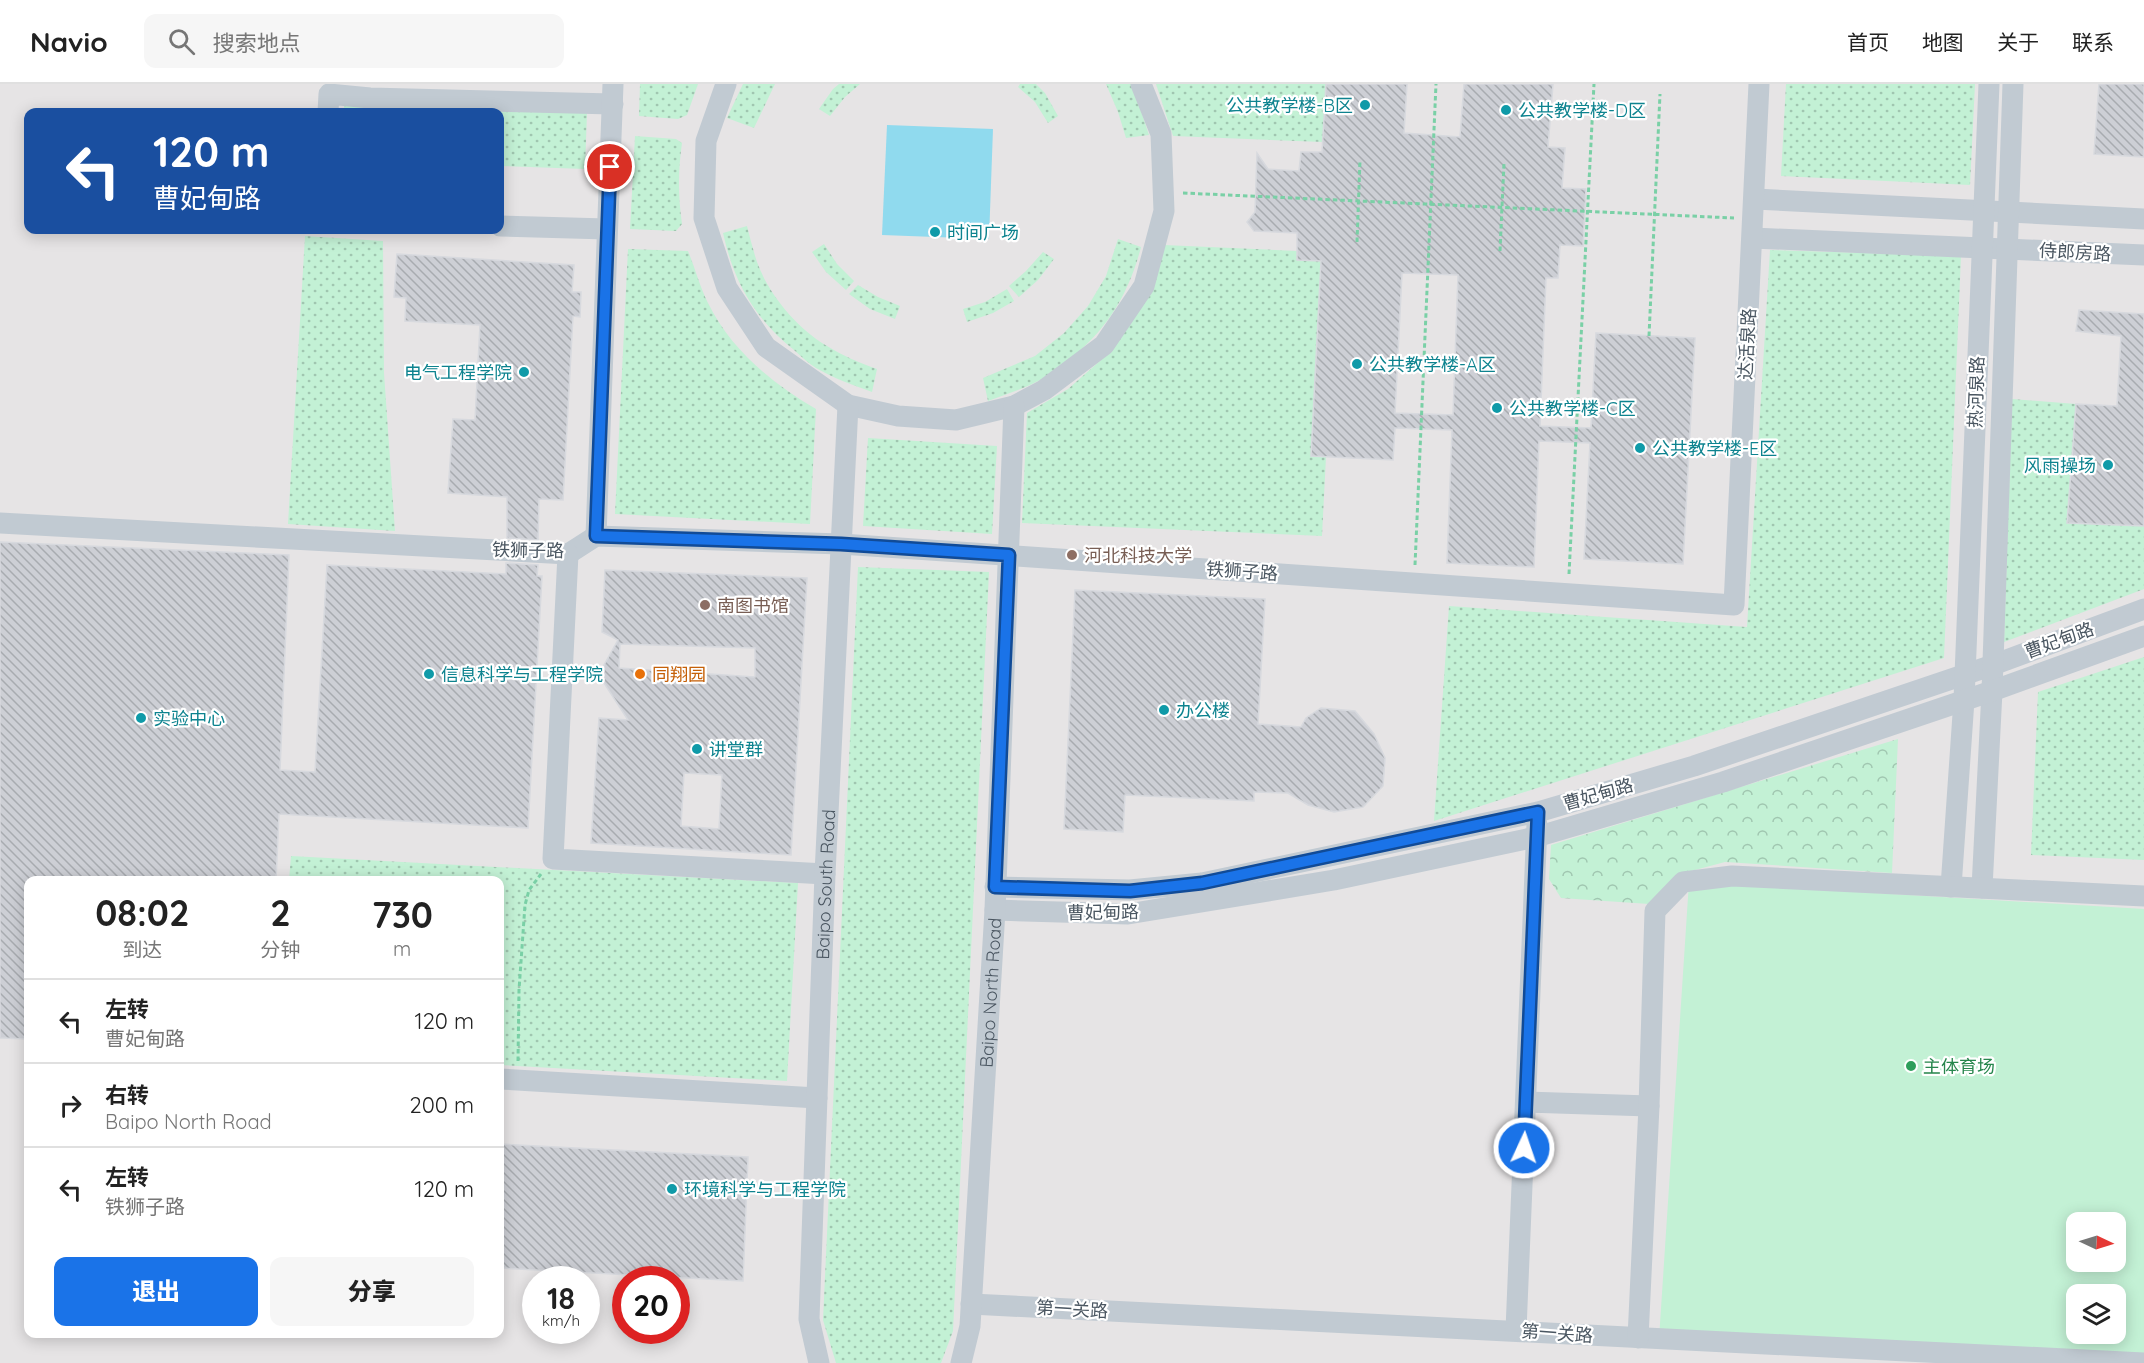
<!DOCTYPE html>
<html lang="zh">
<meta charset="utf-8">
<style>
body{margin:0;font-family:Quicksand,"Noto Sans SC",sans-serif;background:#f6f6f6;color:#222;height:100vh;display:flex;flex-direction:column;font-size:22px;white-space:nowrap}
*{box-sizing:border-box;margin:0}
p{font-size:20px;color:#767676}
.icon{flex:none;width:33px;height:33px;fill:none;stroke:currentColor;stroke-width:2;stroke-linecap:round;stroke-linejoin:round}
.map{position:relative;flex:1;overflow:hidden}
.panel{position:absolute;left:24px;top:792px;width:480px;height:462px;display:flex;flex-direction:column;background:#fff;border-radius:12px;box-shadow:0 3px 15px #0003}
.panel>*{flex:none}
.banner{position:absolute;left:24px;top:24px;width:480px;height:126px;border-radius:12px;box-shadow:0 3px 15px #0003;background:#1a4fa0;color:#fff;overflow:hidden}
.needle{width:39px;rotate:94deg}
.buttons{position:absolute;left:2066px;top:1128px;display:grid;gap:12px}
.buttons a{display:grid;place-items:center;width:60px;height:60px;border-radius:12px;background:#fff;box-shadow:0 3px 15px #0003;font-size:30px}
.speed{position:absolute;left:522px;top:1182px;display:flex;gap:12px;font-size:30px;font-weight:700;text-align:center}
.speed>*{display:grid;place-content:center;width:78px;height:78px;border-radius:50%;background:#fff;box-shadow:0 3px 15px #0003;line-height:1}
.speed small{font-size:15px;font-weight:400}
.speed .limit{border:9px solid #d22;background:#fff;color:#111}
.pin{position:absolute;display:grid;place-items:center;width:51px;height:51px;color:#fff;margin:-26px;border:3px solid #fff;border-radius:50%;box-shadow:0 2px 6px #0007}
.me{position:absolute;width:66px;margin:-33px;rotate:3deg;stroke-linejoin:round;filter:drop-shadow(0 0 4px #0008)}
.turn{display:flex;align-items:center;gap:21px;height:126px;padding:0 30px;font-size:27px}
.turn .icon{width:78px;height:78px;stroke-width:2.5}
.turn b{display:block;font-size:42px;line-height:51px}
.eta{display:flex;justify-content:space-evenly;align-items:center;height:102px;text-align:center}
.eta b{font-size:36px;font-weight:800;line-height:42px}
.cta{display:flex;gap:12px;margin-top:auto;padding:12px 30px}
.cta a{flex:1;height:69px;border-radius:12px;background:#1a73e8;color:#fff;font-size:24px;font-weight:800;line-height:69px;text-align:center}
.cta a+a{background:#f6f6f6;color:#222}
ul{padding:0;list-style:none}
li{display:flex;align-items:center;gap:18px;height:84px;padding:0 30px;border-top:2px solid #e0e0e0}
li div{flex:1}
li b{display:block;font-size:22px}
li em{font-style:normal}
header{display:flex;align-items:center;gap:36px;box-sizing:border-box;height:84px;padding:0 30px;background:#fff;border-bottom:2px solid #e0e0e0}
header strong{font-size:28px}
nav{display:flex;gap:33px;margin-inline-start:auto;font-size:21px}
.search{width:420px;height:54px;background:#f6f6f6;display:flex;align-items:center;gap:15px;box-sizing:border-box;padding:0 21px;border-radius:12px;color:#767676;font-size:22px}
.map>svg:first-child{display:block}
</style>
<header>
<strong>Navio</strong>
<div class="search"><svg class="icon" aria-label="search" viewBox="0 0 24 24"><circle cx="10" cy="10" r="6"/><path d="M15 15l6 6"/></svg>搜索地点</div>
<nav><a>首页</a><a>地图</a><a>关于</a><a>联系</a></nav>
</header>
<div class="map">
<svg width="2144" height="1279" viewBox="0 0 2144 1279">
<defs>
<pattern id="green-dots" width="8" height="8" patternUnits="userSpaceOnUse" patternTransform="scale(1.5)"><rect width="8" height="8" fill="#c3f1d5"/><path d="M2 2h.1M6 6h.1" fill="none" stroke="#a0c6b0" stroke-width="1.8" stroke-linecap="round"/></pattern>
<pattern id="forest-crowns" width="20" height="18" patternUnits="userSpaceOnUse" patternTransform="scale(1.5)"><rect width="20" height="18" fill="#c3f1d5"/><path d="M2 6a3 3 0 1 1 6 0M12 15a3 3 0 1 1 6 0" fill="none" stroke="#a0c6b0"/></pattern>
<pattern id="building-back-hatch" width="6" height="6" patternUnits="userSpaceOnUse" patternTransform="scale(1.5)"><rect width="6" height="6" fill="#cdcfd5"/><path d="M-1 5l2 2M0 0l6 6M5-1l2 2" fill="none" stroke="#a8abb0"/></pattern>
</defs>
<rect width="100%" height="100%" fill="#f5f3f3"/>
<!-- education -->
<path fill="#e6e4e5" fill-rule="evenodd" d="M0 0H2144V1279H0ZM28 28H500V146H28ZM28 796H500V1250H28ZM2076 1138H2115V1178H2076ZM536 1196H586V1246H536ZM626 1196H676V1246H626ZM2076 1210H2115V1250H2076Z"/>
<!-- green -->
<g fill="url(#green-dots)">
<polygon points="640,0 698,0 687,31 678,35 639,32"/>
<polygon points="743,0 775,0 754,44 727,34"/>
<polygon points="839,0 860,0 845,13 830,32 819,25 833,5"/>
<polygon points="1020,0 1036,0 1045,9 1058,32 1048,39 1035,18 1018,3"/>
<polygon points="1106,0 1132,0 1149,51 1126,54 1118,28"/>
<polygon points="1156,0 1326,0 1323,58 1173,52"/>
<polygon points="1786,0 1975,0 1970,101 1781,92"/>
<polygon points="344,20 587,29 585,85 500,82 500,28 344,28"/>
<path d="M635 52 676 55 682 59C678 87 678 112 682 140L676 147 630 145Z"/>
<path d="M747 142C750 154 753 166 757 178 769 211 797 244 827 262 843 272 860 279 877 285L872 308C853 301 833 294 816 284 808 279 801 272 794 266 754 234 734 198 723 149Z"/>
<polygon points="305,152 383,157 384,289 395,447 288,440"/>
<path d="M1118 155 1141 163C1129 210 1106 248 1066 278 1059 283 1052 290 1044 294 1026 304 1007 310 988 317L983 294 1035 272 1064 249 1088 222 1106 192Z"/>
<polygon points="824,160 837,180 854,197 846,206 826,188 812,168"/>
<polygon points="1164,161 1297,167 1297,176 1321,177 1311,372 1326,373 1322,452 1022,439 1027,329 1068,305 1109,269"/>
<path d="M628 165 688 167C695 184 700 203 708 219 731 266 772 299 816 325L810 440 615 430Z"/>
<polygon points="1770,166 1961,172 1944,574 1434,737 1449,522 1747,543"/>
<polygon points="1043,168 1054,175 1038,196 1019,213 1009,202 1026,187"/>
<polygon points="858,201 878,213 900,222 895,235 870,225 849,210"/>
<polygon points="1007,205 1014,217 993,229 967,238 963,225 985,218"/>
<polygon points="2012,315 2076,320 2067,439 2144,442 2144,505 2004,558"/>
<polygon points="868,354 997,362 992,450 863,442"/>
<polygon points="858,483 989,488 953,1247 941,1279 836,1279 823,1236"/>
<polygon points="2144,573 2144,776 2031,771 2038,608"/>
<polygon points="291,772 798,799 787,997 500,981 500,796 289,796"/>
</g>
<!-- forest -->
<polygon fill="url(#forest-crowns)" points="1898,655 1892,789 1725,778 1680,790 1649,820 1561,814 1549,795 1551,761"/>
<!-- pitch -->
<path fill="#c3f1d5" fill-rule="evenodd" d="M1689 798 2144 825V1279L1659 1255ZM2076 1138H2115V1178H2076ZM2076 1210H2115V1250H2076Z"/>
<!-- water -->
<polygon fill="#90daee" points="887,41 993,45 989,155 882,151"/>
<!-- building -->
<g fill="url(#building-back-hatch)" stroke="#d7d9de" stroke-width="1.5" fill-rule="evenodd">
<path d="M1326 0H1407L1404 49 1460 53 1464 0H1553L1548 63 1565 64 1562 104 1586 105 1583 162 1560 161 1558 194H1546L1540 342 1591 344 1596 249 1695 254 1683 480 1584 475 1590 359 1539 357 1534 483 1447 479 1452 346 1395 344 1393 376 1311 372 1321 177 1297 176V149L1254 147 1247 138 1255 128 1257 69 1268 85 1299 87 1301 68H1322ZM1402 189 1458 191 1453 331 1395 329Z"/>
<polygon points="2099,0 2144,0 2144,73 2094,70"/>
<polygon points="397,170 574,181 572,208 581,208 580,233 573,232 563,416 539,415 538,456 507,454 507,413 448,409 453,335 475,336 480,241 405,237 406,214 394,213"/>
<polygon points="2079,226 2144,230 2144,442 2067,439 2076,320 2117,322 2121,252 2076,247"/>
<polygon points="0,458 289,471 280,686 315,688 327,481 506,490 506,479 538,481 537,492 542,492 528,744 279,730 276,796 28,796 28,955 0,954"/>
<path d="M605 486 807 494 791 771 591 759 599 634 628 636 604 599V581L618 556 602 548ZM620 560 755 564V593L619 584ZM684 689 722 691 719 745 681 742Z"/>
<polygon points="1075,506 1265,515 1258,640 1301,643 1306,634 1321,624 1355,627 1374,650 1385,674 1383,702 1363,723 1334,728 1308,721 1288,709 1254,708 1254,717 1125,711 1123,748 1064,745"/>
<polygon points="500,1060 748,1073 743,1197 500,1184"/>
</g>
<g fill="none" stroke-linecap="round" stroke-linejoin="round">
<!-- path -->
<g stroke="#7ad0a6" stroke-width="3" stroke-dasharray="4.5 3" stroke-linecap="butt">
<polyline points="1183,109 1734,134"/>
<polyline points="1357,158 1360,76"/>
<polyline points="1500,167 1504,79"/>
<polyline points="1649,252 1660,10"/>
<polyline points="1415,481 1436,0"/>
<polyline points="1569,490 1594,0"/>
<polyline points="518,977 519,906 525,821 529,806 541,790"/>
</g>
<!-- minor -->
<g stroke="#c1cad2" stroke-width="21">
<polyline points="726,0 706,57 704,134 727,204 766,263 848,321 898,332 956,336 1014,322 1044,306 1104,261 1144,202 1164,127 1161,50 1141,0"/>
<polyline points="328,28 329,10 370,14 613,20"/>
<polyline points="1755,115 2144,135"/>
<polyline points="500,142 607,145"/>
<polyline points="1753,154 2144,171"/>
<polyline points="0,439 568,470 596,452 841,460 1734,521 1759,0"/>
<polyline points="596,452 613,0"/>
<polyline points="568,470 553,775 825,790"/>
<polyline points="995,803 1130,806 1202,799 1538,728 1694,682 1993,581 2144,525"/>
<polyline points="1951,803 1964,616 1989,0"/>
<polyline points="1982,804 1992,607 2013,0"/>
<polyline points="995,826 1128,830 1334,796 1536,753 1723,698 1992,607 2144,552"/>
<polyline points="500,995 817,1014"/>
<polyline points="1526,1018 1649,1022"/>
<polyline points="971,1220 2144,1279"/>
<polyline points="1516,1246 1537,740"/>
<polyline points="1638,1254 1649,1022 1655,827 1683,798 1732,792 2144,812"/>
<path id="s1" d="M819 1279 809 1235 825 790 848 321"/>
<path id="s2" d="M961 1279 970 1242 995 826 1014 322"/>
</g>
</g>
<g fill="none" stroke-linecap="round" stroke-linejoin="round">
<defs>
<polyline id="route" points="610,83 596,452 841,460 1009,471 995,803 1130,807 1202,799 1538,728 1524,1064"/>
</defs>
<!-- route casing -->
<use href="#route" stroke="#114b97" stroke-width="15"/>
<!-- route -->
<use href="#route" stroke="#1a73e8" stroke-width="10"/>
</g>
<!-- markers -->
<g fill="#0f9aa8" stroke="#fff" stroke-width="2">
<circle cx="1365" cy="21" r="6"/>
<circle cx="1506" cy="26" r="6"/>
<circle cx="935" cy="148" r="6"/>
<circle cx="1357" cy="280" r="6"/>
<circle cx="524" cy="288" r="6"/>
<circle cx="1497" cy="324" r="6"/>
<circle cx="1640" cy="364" r="6"/>
<circle cx="2108" cy="381" r="6"/>
<circle cx="429" cy="590" r="6"/>
<circle cx="1164" cy="626" r="6"/>
<circle cx="141" cy="634" r="6"/>
<circle cx="697" cy="665" r="6"/>
<circle cx="672" cy="1105" r="6"/>
</g>
<g fill="#8d6e63" stroke="#fff" stroke-width="2">
<circle cx="1072" cy="471" r="6"/>
<circle cx="705" cy="521" r="6"/>
</g>
<circle fill="#e8710a" stroke="#fff" stroke-width="2" cx="640" cy="590" r="6"/>
<circle fill="#2e9e5b" stroke="#fff" stroke-width="2" cx="1911" cy="982" r="6"/>
<g text-anchor="middle" dominant-baseline="central" stroke-width="4.5" stroke-linejoin="round" paint-order="stroke">
<!-- culture labels -->
<g font-size="18" fill="#0d838f" stroke="#fff" text-anchor="start">
<text x="1353" y="21" text-anchor="end">公共教学楼-B区</text>
<text x="1518" y="26">公共教学楼-D区</text>
<text x="947" y="148">时间广场</text>
<text x="1369" y="280">公共教学楼-A区</text>
<text x="512" y="288" text-anchor="end">电气工程学院</text>
<text x="1509" y="324">公共教学楼-C区</text>
<text x="1652" y="364">公共教学楼-E区</text>
<text x="2096" y="381" text-anchor="end">风雨操场</text>
<text x="441" y="590">信息科学与工程学院</text>
<text x="1176" y="626">办公楼</text>
<text x="153" y="634">实验中心</text>
<text x="709" y="665">讲堂群</text>
<text x="684" y="1105">环境科学与工程学院</text>
</g>
<!-- street labels -->
<g font-size="18" fill="#4a5661" stroke="#fff">
<text transform="translate(2075 168) rotate(3)">侍郎房路</text>
<text transform="translate(1747 260) rotate(-87)">达活泉路</text>
<text transform="translate(1976 308) rotate(-88)">热河泉路</text>
<text transform="translate(528 466) rotate(1)">铁狮子路</text>
<text transform="translate(1242 487) rotate(4)">铁狮子路</text>
<text transform="translate(2059 556) rotate(-20)">曹妃甸路</text>
<text transform="translate(1598 710) rotate(-16)">曹妃甸路</text>
<text stroke="none"><textPath href="#s1" startOffset="480">Baipo South Road</textPath></text>
<text transform="translate(1103 828) rotate(-1)">曹妃甸路</text>
<text stroke="none"><textPath href="#s2" startOffset="372">Baipo North Road</textPath></text>
<text transform="translate(1072 1225) rotate(3)">第一关路</text>
<text transform="translate(1557 1249) rotate(4)">第一关路</text>
</g>
<!-- education labels -->
<g font-size="18" fill="#785e54" stroke="#fff" text-anchor="start">
<text x="1084" y="471">河北科技大学</text>
<text x="717" y="521">南图书馆</text>
</g>
<!-- food labels -->
<g font-size="18" fill="#c56008" stroke="#fff" text-anchor="start">
<text x="652" y="590">同翔园</text>
</g>
<!-- leisure labels -->
<g font-size="18" fill="#27864d" stroke="#fff" text-anchor="start">
<text x="1923" y="982">主体育场</text>
</g>
</g>
</svg>
<div class="buttons">
<a><svg class="needle" viewBox="-14 -14 28 28"><path d="M0-13l5 13h-10z" fill="#e53935"/><path d="M0 13l5-13h-10z" fill="#767676"/></svg></a>
<a><svg class="icon" aria-label="layers" viewBox="0 0 24 24"><path d="M12 4l9 5-9 5-9-5zM3 14l9 5 9-5"/></svg></a>
</div>
<div class="speed"><div>18<small>km/h</small></div><div class="limit">20</div></div>
<div class="pin" style="left:610px;top:83px;background:#d93025"><svg class="icon" aria-label="arrive" viewBox="0 0 24 24"><path d="M6 21V4h12l-3 4 3 4H6"/></svg></div>
<svg class="me" style="left:1524px;top:1064px" viewBox="-20 -20 40 40"><circle r="17" fill="#1a73e8" stroke="#fff" stroke-width="3"/><path d="M0-11L8 9 0 5-8 9z" fill="#fff"/></svg>
<div class="banner">
<div class="turn"><svg class="icon" aria-label="left" viewBox="0 0 24 24"><path d="M17 20v-9H6M10 6l-5 5 5 5"/></svg><div><b>120 m</b>曹妃甸路</div></div>
</div>
<section class="panel">
<div class="eta">
<div><b>08:02</b><p>到达</p></div>
<div><b>2</b><p>分钟</p></div>
<div><b>730</b><p>m</p></div>
</div>
<ul>
<li><svg class="icon" aria-label="left" viewBox="0 0 24 24"><path d="M17 20v-9H6M10 6l-5 5 5 5"/></svg><div><b>左转</b><p>曹妃甸路</p></div><em>120 m</em></li>
<li><svg class="icon" aria-label="right" viewBox="0 0 24 24"><path d="M7 20v-9h11M14 6l5 5-5 5"/></svg><div><b>右转</b><p>Baipo North Road</p></div><em>200 m</em></li>
<li><svg class="icon" aria-label="left" viewBox="0 0 24 24"><path d="M17 20v-9H6M10 6l-5 5 5 5"/></svg><div><b>左转</b><p>铁狮子路</p></div><em>120 m</em></li>
</ul>
<div class="cta"><a>退出</a><a>分享</a></div>
</section>
</div>
